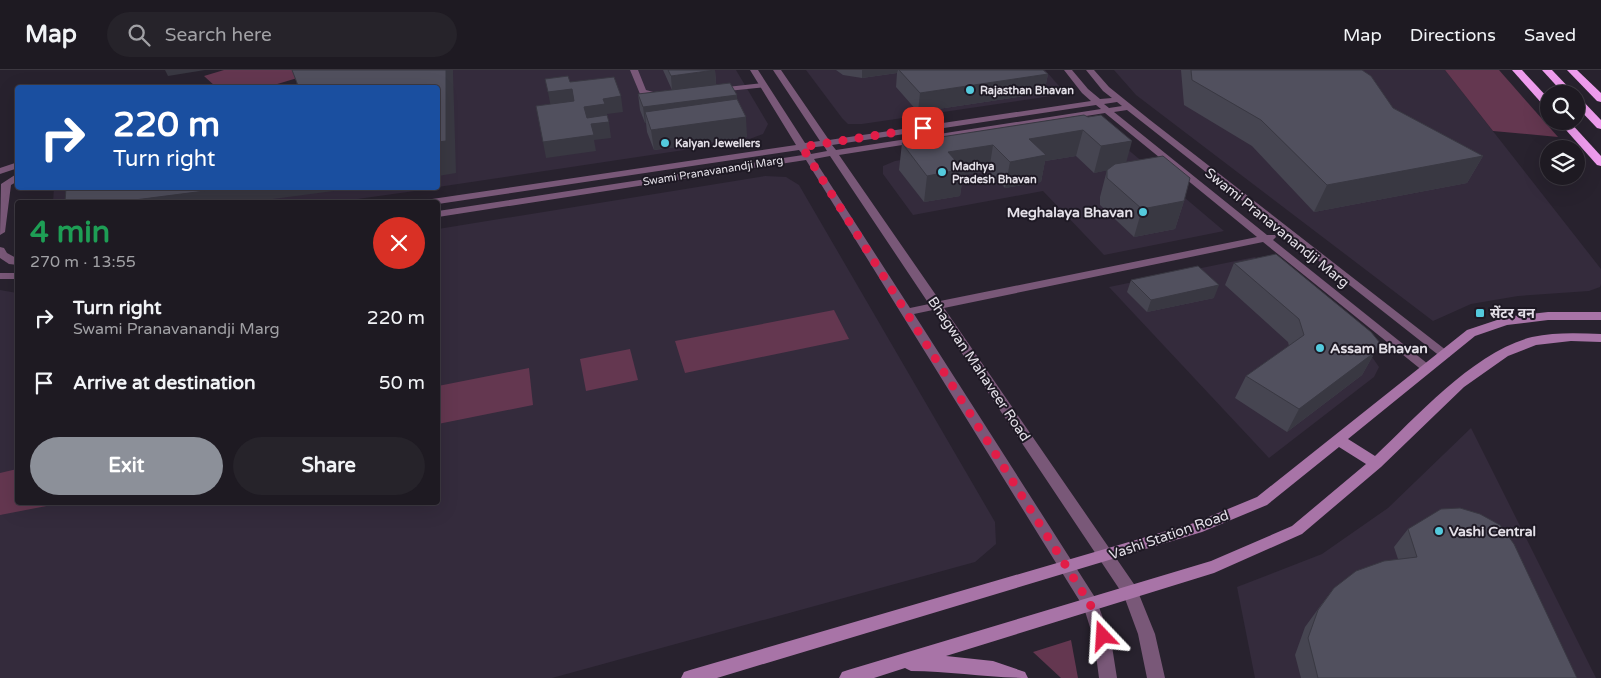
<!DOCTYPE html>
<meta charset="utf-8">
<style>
body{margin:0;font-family:"Varela Round","Noto Sans Devanagari",sans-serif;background:#26232a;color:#f1f3f6;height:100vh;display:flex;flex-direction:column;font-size:19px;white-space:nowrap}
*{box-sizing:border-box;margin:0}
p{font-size:16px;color:#a1a1a5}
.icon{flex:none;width:28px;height:28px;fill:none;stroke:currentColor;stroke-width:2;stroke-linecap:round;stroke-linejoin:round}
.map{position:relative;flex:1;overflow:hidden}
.details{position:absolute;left:15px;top:130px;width:425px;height:305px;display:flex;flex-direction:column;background:#1e1a22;border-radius:5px;box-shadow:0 5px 20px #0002,0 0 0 1px #3c3840}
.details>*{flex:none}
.hud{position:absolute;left:15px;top:15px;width:425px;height:105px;border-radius:5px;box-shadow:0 5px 20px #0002,0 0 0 1px #3c3840;background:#1a4fa0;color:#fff;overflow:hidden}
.buttons{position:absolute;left:1540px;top:15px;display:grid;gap:10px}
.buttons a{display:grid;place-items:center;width:45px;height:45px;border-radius:50%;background:#1e1a22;box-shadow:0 5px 20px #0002,0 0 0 1px #3c3840;font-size:25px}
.pin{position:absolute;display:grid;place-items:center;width:42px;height:42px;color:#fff;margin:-21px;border-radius:10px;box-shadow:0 2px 8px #0006}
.me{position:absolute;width:55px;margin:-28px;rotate:340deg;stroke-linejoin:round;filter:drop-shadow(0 0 4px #0008)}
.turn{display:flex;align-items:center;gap:18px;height:105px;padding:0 15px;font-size:22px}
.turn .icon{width:65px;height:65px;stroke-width:2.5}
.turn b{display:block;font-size:35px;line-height:42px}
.round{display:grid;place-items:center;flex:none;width:52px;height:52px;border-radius:26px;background:#26232a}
.headline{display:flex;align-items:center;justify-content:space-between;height:85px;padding:0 15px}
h1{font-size:30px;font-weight:700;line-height:38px;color:#1e9e55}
.button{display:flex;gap:10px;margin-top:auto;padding:10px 15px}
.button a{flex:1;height:58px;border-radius:30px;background:#8c9099;color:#fff;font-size:20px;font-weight:700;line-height:58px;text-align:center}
.button a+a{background:#26232a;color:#f1f3f6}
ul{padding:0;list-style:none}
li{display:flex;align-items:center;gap:15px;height:65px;padding:0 15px}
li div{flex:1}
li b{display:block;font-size:19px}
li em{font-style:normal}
header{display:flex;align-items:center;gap:30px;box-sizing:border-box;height:70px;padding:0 25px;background:#1e1a22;border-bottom:1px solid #3c3840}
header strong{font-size:24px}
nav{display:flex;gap:28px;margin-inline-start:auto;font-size:18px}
.search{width:350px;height:45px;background:#26232a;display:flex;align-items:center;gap:12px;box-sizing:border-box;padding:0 18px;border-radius:28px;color:#a1a1a5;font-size:19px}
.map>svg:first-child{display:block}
</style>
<header>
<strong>Map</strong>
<div class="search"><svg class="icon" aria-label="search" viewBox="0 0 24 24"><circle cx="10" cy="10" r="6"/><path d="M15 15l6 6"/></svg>Search here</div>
<nav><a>Map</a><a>Directions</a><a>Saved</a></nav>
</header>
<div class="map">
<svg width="1601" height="608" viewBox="0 0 1601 608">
<rect width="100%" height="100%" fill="#28222e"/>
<!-- built -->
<g fill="#342b3c">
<polygon points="389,0 736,0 768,54 763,64 744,71 438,117 438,18 331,18"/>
<polygon points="806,0 1045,0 1060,17 1060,22 1051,26 862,54 848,54 842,48"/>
<polygon points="1114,0 1445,0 1601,199 1601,214 1600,217 1589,221 1518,226 1471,234 1433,251 1136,25"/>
<polygon points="1082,60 1112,66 1224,161 1104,185 1043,121 913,145 883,104 883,96 895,91"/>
<polygon points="765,106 786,107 799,115 995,452 996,474 975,492 552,608 0,608 0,220 17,223 18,432 438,432 438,159"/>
<polygon points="54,118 436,118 336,132 53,132"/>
<polygon points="1255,187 1370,284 1379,297 1374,307 1269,388 1109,217"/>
<polygon points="1471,358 1596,608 1255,608 1237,517 1322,484 1388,438"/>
</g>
<!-- green -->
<g fill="#643750">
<polygon points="224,0 324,0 264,18 216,17 204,6"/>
<polygon points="1445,0 1499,0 1558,67 1493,61"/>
<polygon points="834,240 849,269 685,303 675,271"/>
<polygon points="630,279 638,310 586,321 580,289"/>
<polygon points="529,298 533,335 438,354 438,316"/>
<polygon points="17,399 18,432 62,433 0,445 0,403"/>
<polygon points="1071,570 1078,608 1061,608 1033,582"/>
</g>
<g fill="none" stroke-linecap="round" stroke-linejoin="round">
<!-- minor -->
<g fill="#795878" fill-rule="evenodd">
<polygon points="630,0 638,0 646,20 664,25 664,29 640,24"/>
<polygon points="763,13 766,13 766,17 718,22 714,20 718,18"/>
</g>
<!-- tertiary -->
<g fill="#795878" fill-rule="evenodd">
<path d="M750 0H758L805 73 820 71 773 0H781L829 70 1091 31 1082 23 1064 0H1072L1088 19 1100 29 1112 28 1103 21 1086 0H1094L1109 17 1150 50 1451 284 1449 287H1441L1127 40 1114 42 1267 165H1275L1276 167 1273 170 1433 298 1431 301H1423L1263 172 944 238 1136 517 1155 564 1165 608H1147L1138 564 1124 526 933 240 914 244 1096 529 1111 570 1117 608H1099L1094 570 1084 538 806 90 438 147V141L803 85 799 80 438 134V132H427L432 129 796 75ZM1117 32 1122 36 1109 38 1104 34ZM1096 35 1101 39 836 80 832 75ZM1105 43 1257 167 940 231 839 85ZM824 76 827 81 811 84 808 78ZM830 86 929 234 910 238 814 89Z"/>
<polygon points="18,92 18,98 0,104 0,98"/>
<polygon points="18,103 18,111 11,115 5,162 0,165 1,114"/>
<polygon points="0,177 4,178 7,183 18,189 18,195 9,194 0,188"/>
<rect x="0" y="203" width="18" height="6"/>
</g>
<!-- secondary -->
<path fill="#a874a7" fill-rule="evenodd" d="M1548 242H1601V250H1548L1507 255 1475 266 1348 369 1375 386C1417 346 1475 281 1532 267 1555 262 1578 263 1601 264V272L1571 271 1536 275 1508 286 1464 317 1381 397 1302 464 1214 503 946 586 993 591 1025 602 1028 608C988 608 950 601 911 601L905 598 874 608H839L842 602 848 600 1211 491 1292 456 1366 394 1339 377 1267 435 1202 462 717 608H681L684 602 690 600 1194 453 1257 427 1467 260 1506 247Z"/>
<!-- motorway -->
<g fill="#ee9ced" fill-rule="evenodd">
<polygon points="1512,0 1522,0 1549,29 1549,38 1545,37"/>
<polygon points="1542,0 1552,0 1575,24 1564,24"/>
<polygon points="1567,0 1577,0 1601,23 1601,32 1597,31"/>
<polygon points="1576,27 1580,28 1601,50 1601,59 1597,58 1576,36"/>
<polygon points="1558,51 1569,51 1601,86 1601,96 1597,95"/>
</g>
</g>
<!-- wall -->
<g fill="#464551">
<polygon points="663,0 715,0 716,14 737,25 737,30 747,67 654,80 647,62 646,53 645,53 640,40 638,24 672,20"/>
<polygon points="836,0 1043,0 1048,4 1044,23 918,42 896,17 897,3 862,8 843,5"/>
<polygon points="1181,0 1362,0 1393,38 1483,86 1467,113 1314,142 1252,76 1184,35"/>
<polygon points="1084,45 1126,92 1184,131 1175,159 1134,167 1100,135 1100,127 1107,100 1094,103 1076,86 1045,91 1041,112 1005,118 989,101 963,105 960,126 924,132 899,100 902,73"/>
<polygon points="1234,193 1375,282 1362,305 1287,362 1235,328 1246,306 1289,276 1288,272 1225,215"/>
<polygon points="1131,210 1214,228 1147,242 1127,222"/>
<polygon points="1408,459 1577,608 1301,608 1295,585 1305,557 1321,535 1334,518 1398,489 1394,477"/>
</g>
<!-- shaded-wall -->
<g fill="#393842">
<polygon points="165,0 205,0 168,6"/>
<polygon points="446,0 453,0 453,3 456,103 438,106 438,72"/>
<polygon points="715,0 716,15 672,21 671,6"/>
<polygon points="862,0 898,0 897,3 862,8"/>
<polygon points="1048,4 1044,23 918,42 920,23"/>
<polygon points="572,19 575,35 551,38 548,22"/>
<polygon points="737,25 738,41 645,42 646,53 645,53 643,37"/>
<polygon points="621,26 623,42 607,44 608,50 587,53 584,37 603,29"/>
<polygon points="746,47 747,67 654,80 651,60"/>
<polygon points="609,52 611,68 594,70 596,81 546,88 543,72 591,54"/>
<polygon points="1083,60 1076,86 1045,91 1041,112 1005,118 1010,92 1029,69"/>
<polygon points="1132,71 1125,97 1094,103 1101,76"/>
<polygon points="993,75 989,101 963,105 960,126 924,132 927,106 948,82"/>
<polygon points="1483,86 1467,113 1314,142 1327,115"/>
<polygon points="228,118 356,118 250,132 119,132"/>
<polygon points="1184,131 1175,159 1134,167 1142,139"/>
<polygon points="1219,215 1214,228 1147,242 1151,230"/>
<polygon points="1375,282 1362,305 1287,362 1299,339"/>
</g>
<!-- building -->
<g fill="#51505e" stroke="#393842">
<polygon points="292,0 446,0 446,71 438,72 438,18 299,18"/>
<polygon points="668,0 715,0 671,6"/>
<polygon points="899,0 1043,0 1048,4 920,23"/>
<polygon points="1191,0 1362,0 1371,6 1393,38 1483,86 1327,115 1261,50 1192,10"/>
<polygon points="568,6 570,12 614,7 621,26 603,29 605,34 584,37 587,48 607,45 609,52 591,54 594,65 543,72 536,36 574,31 572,19 548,22 545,9"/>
<polygon points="730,13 737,25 643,37 638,24"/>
<polygon points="297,14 299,18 284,18"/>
<polygon points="737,29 746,47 651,60 645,42"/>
<polygon points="1084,45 1088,47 1101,45 1132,71 1101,76 1083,60 1029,69 1046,85 1010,92 993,75 948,82 963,99 927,106 902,73"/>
<polygon points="1163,86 1190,108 1184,131 1142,139 1107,108 1107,100 1115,94"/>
<polygon points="66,118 228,118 119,132 65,132"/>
<polygon points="1276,184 1371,262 1380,273 1375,282 1299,339 1246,306 1304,265 1299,249 1234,193"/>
<polygon points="1198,196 1219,215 1151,230 1131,210"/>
<polygon points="1460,438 1480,444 1500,455 1514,474 1577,608 1318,608 1308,568 1318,540 1334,518 1356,501 1384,491 1417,487 1408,459 1441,439"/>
</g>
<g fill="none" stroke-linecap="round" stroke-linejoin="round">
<!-- route -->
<polyline stroke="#e11d48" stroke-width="9" stroke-dasharray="0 16.2" points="923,58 802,77 1090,534 1100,555 1103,566"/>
</g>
<!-- markers -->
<g fill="#54cadd" stroke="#1e1924" stroke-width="2">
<circle cx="970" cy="20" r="5"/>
<circle cx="665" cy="73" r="5"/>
<circle cx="942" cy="102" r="5"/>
<circle cx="1143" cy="142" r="5"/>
<rect x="1475" y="238" width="10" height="10" rx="2.5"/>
<circle cx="1320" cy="278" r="5"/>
<circle cx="1439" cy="461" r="5"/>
</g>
<g text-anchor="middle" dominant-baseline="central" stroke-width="4" stroke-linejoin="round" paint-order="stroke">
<!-- far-poi labels -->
<g font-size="11" font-weight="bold" fill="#e4e0e8" stroke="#1e1924" text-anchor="start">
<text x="980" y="20">Rajasthan Bhavan</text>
<text x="675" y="73">Kalyan Jewellers</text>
<text x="952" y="96">Madhya<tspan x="952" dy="13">Pradesh Bhavan</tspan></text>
</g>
<!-- far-street labels -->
<g font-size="11" fill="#e4e0e8" stroke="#1e1924">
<text transform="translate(713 101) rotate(-9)">Swami Pranavanandji Marg</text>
</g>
<!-- poi labels -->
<g font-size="14" font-weight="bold" fill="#e4e0e8" stroke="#1e1924" text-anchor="start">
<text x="1133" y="142" text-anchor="end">Meghalaya Bhavan</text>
<text x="1490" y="243">सेंटर वन</text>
<text x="1330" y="278">Assam Bhavan</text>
<text x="1449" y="461">Vashi Central</text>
</g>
<!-- street labels -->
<g font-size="14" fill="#e4e0e8" stroke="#1e1924">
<text transform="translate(1277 158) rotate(39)">Swami Pranavanandji Marg</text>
<text transform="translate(979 299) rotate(56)">Bhagwan Mahaveer Road</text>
<text transform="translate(1169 465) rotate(-19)">Vashi Station Road</text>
</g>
</g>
</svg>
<div class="buttons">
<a><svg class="icon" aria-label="search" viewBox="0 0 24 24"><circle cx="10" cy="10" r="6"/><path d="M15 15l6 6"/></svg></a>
<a><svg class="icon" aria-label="layers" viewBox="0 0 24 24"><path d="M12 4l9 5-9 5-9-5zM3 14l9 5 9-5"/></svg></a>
</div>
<div class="pin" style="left:923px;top:58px;background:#d93025"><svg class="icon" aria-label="arrive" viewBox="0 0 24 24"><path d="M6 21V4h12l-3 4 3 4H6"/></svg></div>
<svg class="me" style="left:1103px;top:566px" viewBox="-20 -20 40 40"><path d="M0-17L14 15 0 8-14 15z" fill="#e11d48" stroke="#fff" stroke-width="4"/></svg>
<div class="hud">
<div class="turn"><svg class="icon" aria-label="right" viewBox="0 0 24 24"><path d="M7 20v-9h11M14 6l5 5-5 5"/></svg><div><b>220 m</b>Turn right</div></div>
</div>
<section class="details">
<div class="headline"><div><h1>4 min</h1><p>270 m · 13:55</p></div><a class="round" style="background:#d93025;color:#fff"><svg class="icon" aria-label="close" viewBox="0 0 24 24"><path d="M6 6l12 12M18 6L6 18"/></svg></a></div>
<ul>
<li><svg class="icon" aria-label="right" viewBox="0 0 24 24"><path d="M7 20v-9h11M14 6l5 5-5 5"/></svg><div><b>Turn right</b><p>Swami Pranavanandji Marg</p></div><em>220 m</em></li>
<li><svg class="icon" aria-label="arrive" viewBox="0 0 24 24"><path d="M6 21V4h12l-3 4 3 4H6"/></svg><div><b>Arrive at destination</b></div><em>50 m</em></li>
</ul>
<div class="button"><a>Exit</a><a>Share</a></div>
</section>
</div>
